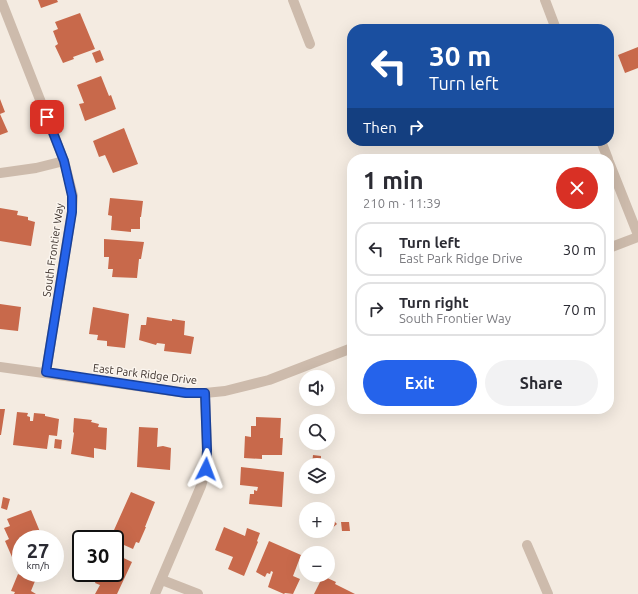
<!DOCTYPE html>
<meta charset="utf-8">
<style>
body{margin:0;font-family:Ubuntu,sans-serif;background:#f2f2f3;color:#2b2b33;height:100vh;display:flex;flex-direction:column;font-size:15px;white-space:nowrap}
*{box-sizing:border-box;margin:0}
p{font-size:13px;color:#7c7c81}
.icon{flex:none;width:22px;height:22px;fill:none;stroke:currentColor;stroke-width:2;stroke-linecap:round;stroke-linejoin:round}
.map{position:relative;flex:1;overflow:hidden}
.panel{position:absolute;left:347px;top:154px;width:267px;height:260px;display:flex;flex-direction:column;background:#fff;border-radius:16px;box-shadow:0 4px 16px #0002}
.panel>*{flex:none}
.banner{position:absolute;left:347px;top:24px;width:267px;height:122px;border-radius:16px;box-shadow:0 4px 16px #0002;background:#1a4fa0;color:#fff;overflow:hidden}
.tools{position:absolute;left:299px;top:370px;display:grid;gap:8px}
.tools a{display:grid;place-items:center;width:36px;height:36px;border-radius:50%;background:#fff;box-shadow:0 4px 16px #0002;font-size:20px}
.speed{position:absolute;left:12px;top:530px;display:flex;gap:8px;font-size:20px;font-weight:700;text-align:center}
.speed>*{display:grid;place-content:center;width:52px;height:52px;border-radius:50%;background:#fff;box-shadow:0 4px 16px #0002;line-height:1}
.speed small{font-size:10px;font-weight:400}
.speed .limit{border:2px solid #111;border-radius:6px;background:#fff;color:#111}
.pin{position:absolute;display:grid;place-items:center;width:34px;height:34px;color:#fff;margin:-17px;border-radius:8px;box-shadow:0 2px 6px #0006}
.me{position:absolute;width:44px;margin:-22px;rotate:3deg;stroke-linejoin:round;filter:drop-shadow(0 0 3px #0008)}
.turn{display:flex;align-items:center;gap:14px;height:84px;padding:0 16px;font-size:18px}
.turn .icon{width:52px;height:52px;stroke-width:2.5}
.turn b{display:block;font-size:28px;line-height:34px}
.then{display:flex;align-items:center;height:38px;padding:0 16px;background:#0003;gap:8px;font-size:15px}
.round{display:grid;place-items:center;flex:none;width:42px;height:42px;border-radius:21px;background:#f2f2f3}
.summary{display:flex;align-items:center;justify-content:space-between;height:68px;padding:0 16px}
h1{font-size:24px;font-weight:700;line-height:30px}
.primary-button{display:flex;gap:8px;margin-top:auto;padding:8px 16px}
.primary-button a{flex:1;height:46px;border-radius:24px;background:#2563eb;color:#fff;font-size:16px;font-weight:700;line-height:46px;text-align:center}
.primary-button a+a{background:#f2f2f3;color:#2b2b33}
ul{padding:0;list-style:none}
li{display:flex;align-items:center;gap:12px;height:54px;margin:0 8px 6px;padding:0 8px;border:2px solid #e1e1e2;border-radius:16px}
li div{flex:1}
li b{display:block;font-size:15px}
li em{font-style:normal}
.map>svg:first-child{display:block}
</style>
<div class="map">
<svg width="638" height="594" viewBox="0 0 638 594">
<rect width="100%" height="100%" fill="#f4ebe1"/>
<!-- building -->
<g fill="#c8694b">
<polygon points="38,0 57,0 58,2 41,8"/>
<polygon points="80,13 95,49 73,57 74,59 63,63 55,46 58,44 53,31 58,29 55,22"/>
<polygon points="638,47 638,68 625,73 618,55"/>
<polygon points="100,50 104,60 96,63 92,53"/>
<polygon points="101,76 109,96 111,95 116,109 85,121 79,104 84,103 77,85"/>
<polygon points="0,99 5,112 0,114 8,132 0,135"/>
<polygon points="124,128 138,164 113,173 105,155 99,157 93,141"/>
<polygon points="110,198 143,201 141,217 140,217 140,229 131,229 131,232 111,230 112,216 108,215"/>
<polygon points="0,208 18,211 17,215 28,217 28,220 35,222 31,246 0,241"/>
<polygon points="104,239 144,242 141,259 139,259 137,278 112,277 113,269 108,269 109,257 104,257"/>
<polygon points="0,304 21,307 18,331 0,329"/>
<polygon points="93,307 129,314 125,348 107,346 107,341 97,340 98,335 89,334"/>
<polygon points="147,317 172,321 172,319 185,321 184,335 194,337 191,354 164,351 165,344 157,343 156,345 139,340 141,325 146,325"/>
<polygon points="0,409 5,409 1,435 0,435"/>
<polygon points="17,412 28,413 27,416 30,417 30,421 33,421 34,413 45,414 45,416 59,419 57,436 49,435 47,449 13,445"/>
<polygon points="256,417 281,418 280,438 283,438 282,455 262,455 262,459 244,458 245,436 251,437 251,426 256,426"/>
<polygon points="74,418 92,420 91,422 99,424 98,427 107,428 106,450 94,448 94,458 71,454 74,433 73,432"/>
<polygon points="139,427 158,428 157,447 163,446 171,448 170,470 137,467"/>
<polygon points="55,439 62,440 61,449 54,448"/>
<polygon points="313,455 321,456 321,465 312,465"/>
<polygon points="241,467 284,472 282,507 249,504 250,494 254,494 254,490 257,491 258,487 240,485"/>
<polygon points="131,492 155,502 145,527 146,527 139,543 136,542 133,549 115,541 115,539 110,539"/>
<polygon points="3,497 10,499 7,510 1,508"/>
<polygon points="31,510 43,539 21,539 21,553 12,557 5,541 9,539 4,528 10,526 7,519"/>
<polygon points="331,518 337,524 330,530 328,528 328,521"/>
<polygon points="341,522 349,522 350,531 342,531"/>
<polygon points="224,527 245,536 247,528 260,533 257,541 258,542 244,576 228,569 233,557 215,550"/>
<polygon points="269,541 301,555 293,576 300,579 293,594 285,593 284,594 268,587 273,572 271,571 270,574 267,573 265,577 256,572"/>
<polygon points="115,554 132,562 117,594 95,594 100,585 95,583 99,573 115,573"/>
<polygon points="18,574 35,581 31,591 36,594 14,594 15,592 11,591"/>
<polygon points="323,576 336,582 335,584 355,594 314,594"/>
</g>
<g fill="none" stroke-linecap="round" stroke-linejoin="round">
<!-- minor -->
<g stroke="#cdbbac" stroke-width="10">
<polyline points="1,0 64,161 73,196 72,211 46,372"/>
<polyline points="293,0 310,44"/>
<polyline points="545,0 556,29"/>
<polyline points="601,141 608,159"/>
<polyline points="609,162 638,235"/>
<polyline points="0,173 36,168 64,161"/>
<polyline points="609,248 638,237"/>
<polyline points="0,367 187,393 205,393 225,391 269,380 352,348"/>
<polyline points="527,545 548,594"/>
<polyline points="162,580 198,594"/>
<polyline points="155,594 201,486 206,469 207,450 205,393"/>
</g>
</g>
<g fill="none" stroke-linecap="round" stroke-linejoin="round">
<defs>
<polyline id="route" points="47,117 64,161 72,196 72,212 46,372 186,393 205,393 207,450 206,469"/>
</defs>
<!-- route casing -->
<use href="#route" stroke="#184099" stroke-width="10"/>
<!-- route -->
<use href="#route" stroke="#2563eb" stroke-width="7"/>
</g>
<g text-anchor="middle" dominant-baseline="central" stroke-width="3" stroke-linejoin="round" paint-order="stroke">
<!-- street labels -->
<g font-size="11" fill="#3b302b" stroke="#fbf5ee">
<text transform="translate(53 250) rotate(-82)">South Frontier Way</text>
<text transform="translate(145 374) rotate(7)">East Park Ridge Drive</text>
</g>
</g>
</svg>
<div class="tools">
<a><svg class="icon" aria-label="sound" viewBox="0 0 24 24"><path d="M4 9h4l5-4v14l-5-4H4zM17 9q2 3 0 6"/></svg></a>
<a><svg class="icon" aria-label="search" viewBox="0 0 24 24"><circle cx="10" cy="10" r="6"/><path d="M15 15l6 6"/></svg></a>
<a><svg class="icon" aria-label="layers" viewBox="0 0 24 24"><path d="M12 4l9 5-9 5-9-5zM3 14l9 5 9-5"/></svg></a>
<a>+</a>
<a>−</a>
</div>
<div class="speed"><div>27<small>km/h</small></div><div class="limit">30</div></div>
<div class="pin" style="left:47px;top:117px;background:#d93025"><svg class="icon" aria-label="arrive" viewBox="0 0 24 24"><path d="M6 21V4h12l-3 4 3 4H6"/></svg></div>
<svg class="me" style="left:206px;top:469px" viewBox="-20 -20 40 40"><path d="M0-17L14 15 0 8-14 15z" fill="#2563eb" stroke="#fff" stroke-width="4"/></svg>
<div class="banner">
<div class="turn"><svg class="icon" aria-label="left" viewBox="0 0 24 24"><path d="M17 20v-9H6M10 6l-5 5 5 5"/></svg><div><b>30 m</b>Turn left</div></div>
<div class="then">Then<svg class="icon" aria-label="right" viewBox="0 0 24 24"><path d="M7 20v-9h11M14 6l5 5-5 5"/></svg></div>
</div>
<section class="panel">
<div class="summary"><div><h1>1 min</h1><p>210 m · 11:39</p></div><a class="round" style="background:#d93025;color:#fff"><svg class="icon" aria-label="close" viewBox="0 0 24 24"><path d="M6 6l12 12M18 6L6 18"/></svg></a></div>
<ul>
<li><svg class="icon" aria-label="left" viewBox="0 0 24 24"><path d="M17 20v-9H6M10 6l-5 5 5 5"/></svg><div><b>Turn left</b><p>East Park Ridge Drive</p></div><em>30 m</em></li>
<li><svg class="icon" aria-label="right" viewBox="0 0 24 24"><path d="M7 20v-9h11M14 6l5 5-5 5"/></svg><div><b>Turn right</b><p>South Frontier Way</p></div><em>70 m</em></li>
</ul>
<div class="primary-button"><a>Exit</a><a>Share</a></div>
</section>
</div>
